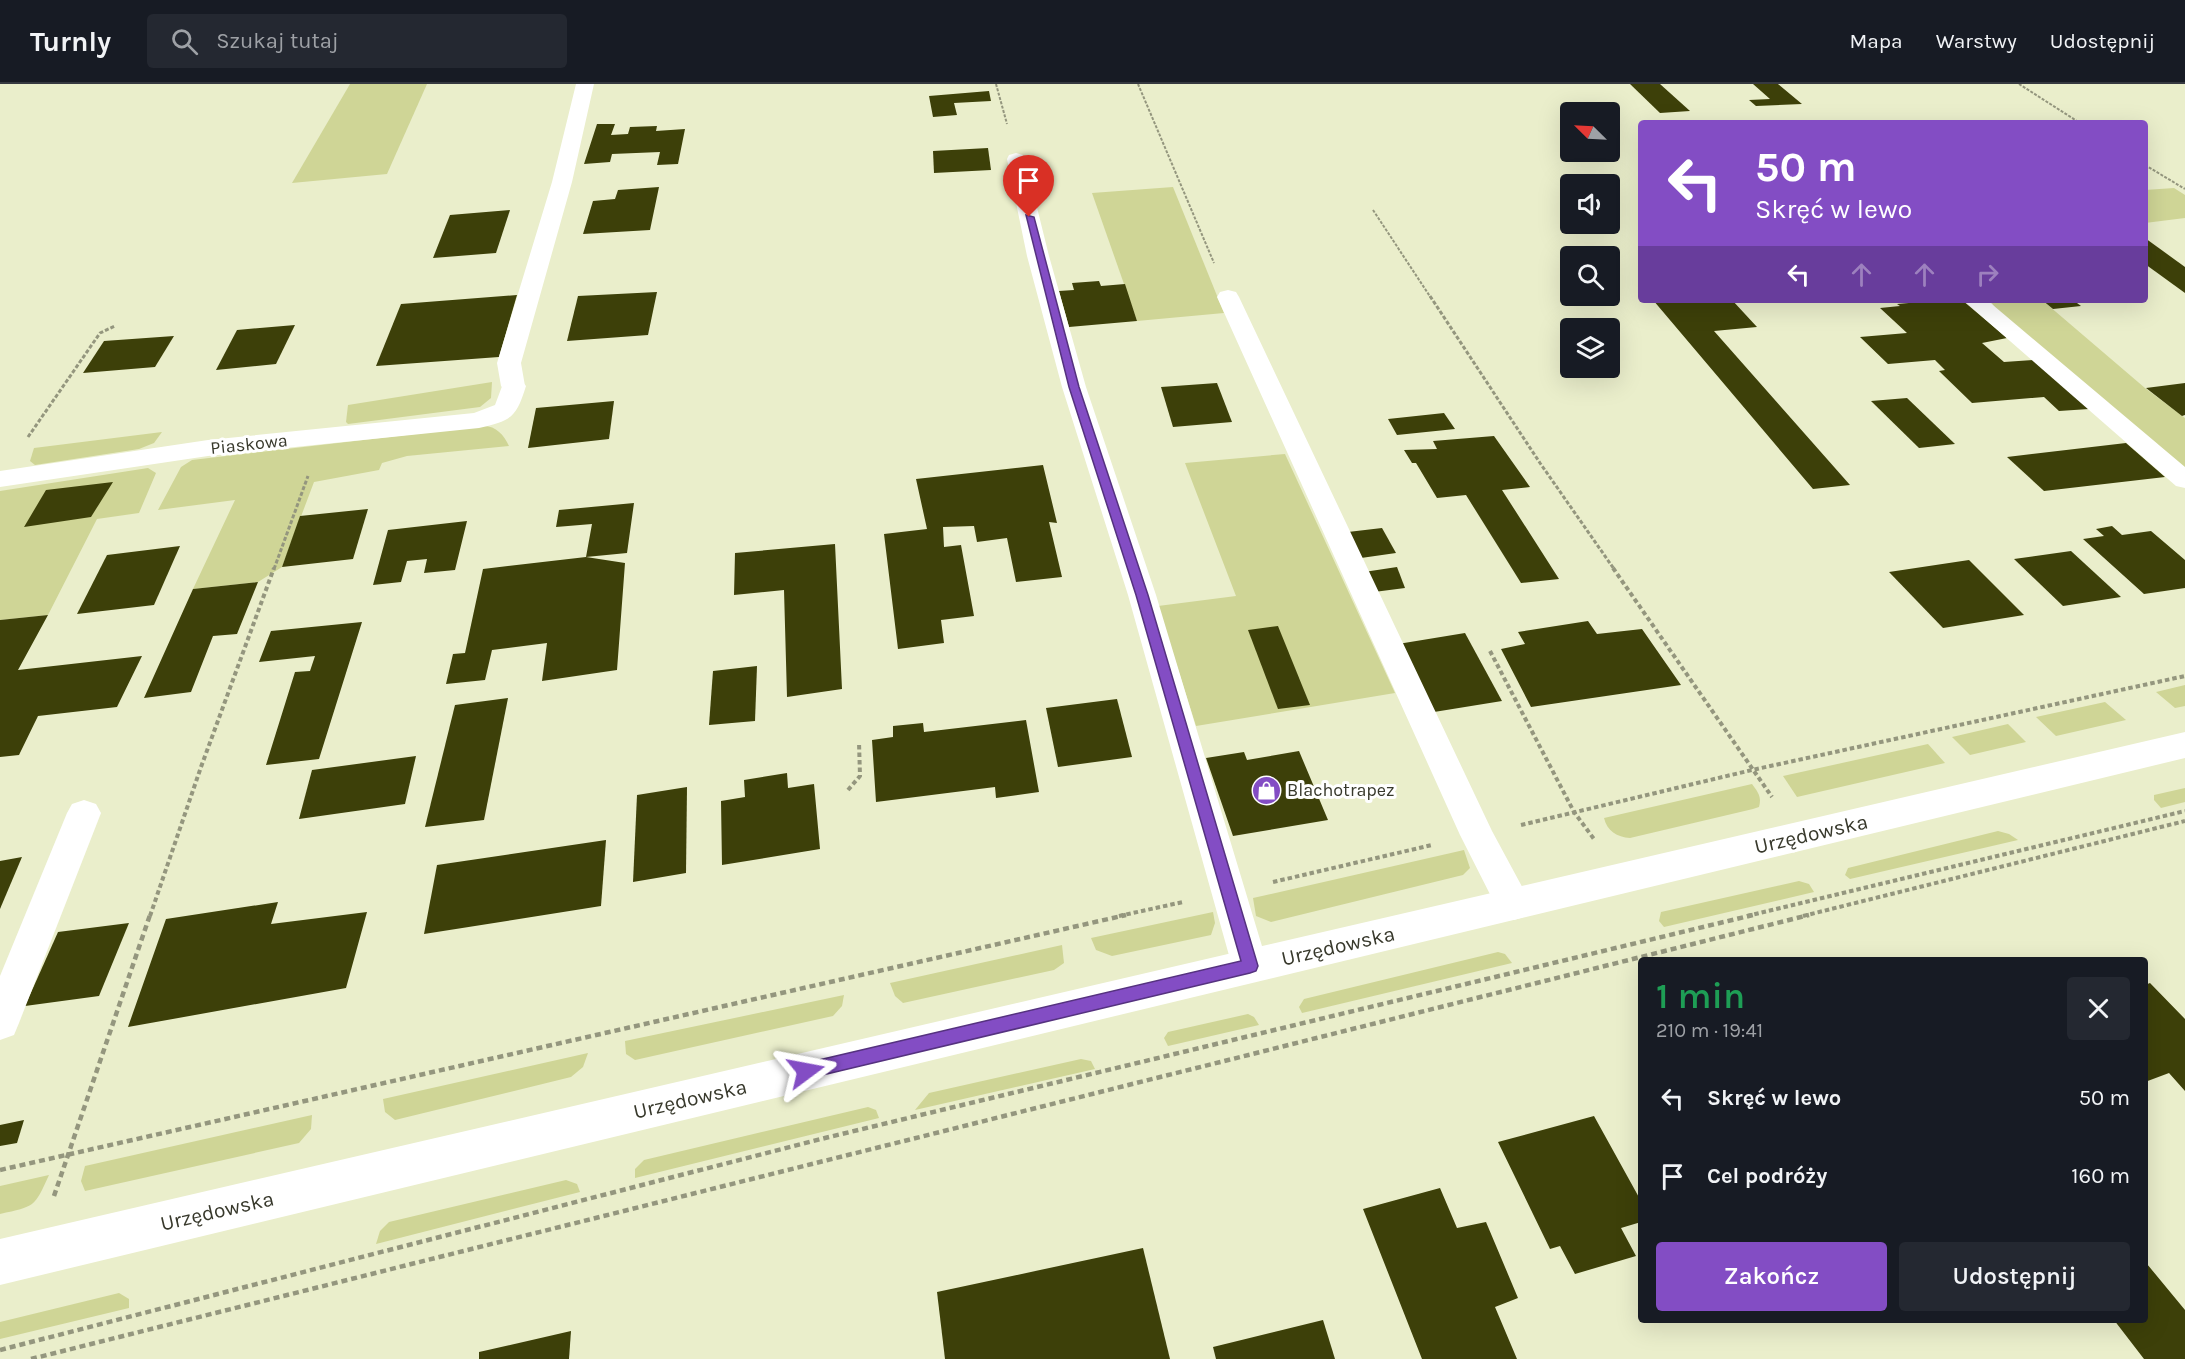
<!DOCTYPE html>
<html lang="pl">
<meta charset="utf-8">
<style>
body{margin:0;font-family:Karla,sans-serif;background:#242831;color:#f1f3f6;height:100vh;display:flex;flex-direction:column;font-size:22px;white-space:nowrap}
*{box-sizing:border-box;margin:0}
p{font-size:20px;color:#9ea1a6}
.icon{flex:none;width:33px;height:33px;fill:none;stroke:currentColor;stroke-width:2;stroke-linecap:round;stroke-linejoin:round}
.map{position:relative;flex:1;overflow:hidden}
.side{position:absolute;left:1638px;top:873px;width:510px;height:366px;display:flex;flex-direction:column;background:#171b24;border-radius:6px;box-shadow:0 6px 24px #0002}
.side>*{flex:none}
.guide{position:absolute;left:1638px;top:36px;width:510px;height:183px;border-radius:6px;box-shadow:0 6px 24px #0002;background:#834dc4;color:#fff;overflow:hidden}
.needle{width:39px;rotate:294deg}
.controls{position:absolute;left:1560px;top:18px;display:grid;gap:12px}
.controls a{display:grid;place-items:center;width:60px;height:60px;border-radius:6px;background:#171b24;box-shadow:0 6px 24px #0002;font-size:30px}
.pin{position:absolute;display:grid;place-items:center;width:51px;height:51px;color:#fff;margin:-62px -26px;border-radius:50% 50% 50% 0;rotate:-45deg;box-shadow:0 0 6px #0007}
.pin .icon{rotate:45deg}
.me{position:absolute;width:66px;margin:-33px;rotate:77deg;stroke-linejoin:round;filter:drop-shadow(0 0 4px #0008)}
.turn{display:flex;align-items:center;gap:21px;height:126px;padding:0 18px;font-size:27px}
.turn .icon{width:78px;height:78px;stroke-width:2.5}
.turn b{display:block;font-size:42px;line-height:51px}
.lanes{display:flex;align-items:center;height:57px;padding:0 18px;background:#0003;justify-content:center;gap:30px;direction:ltr}
.lanes .off{opacity:.35}
.round{display:grid;place-items:center;flex:none;width:63px;height:63px;border-radius:6px;background:#242831}
.overview{display:flex;align-items:center;justify-content:space-between;height:102px;padding:0 18px}
h1{font-size:36px;font-weight:600;line-height:45px;color:#1e9e55}
.cta{display:flex;gap:12px;margin-top:auto;padding:12px 18px}
.cta a{flex:1;height:69px;border-radius:6px;background:#834dc4;color:#fff;font-size:24px;font-weight:600;line-height:69px;text-align:center}
.cta a+a{background:#242831;color:#f1f3f6}
ul{padding:0;list-style:none}
li{display:flex;align-items:center;gap:18px;height:78px;padding:0 18px}
li div{flex:1}
li b{display:block;font-size:22px}
li em{font-style:normal}
header{display:flex;align-items:center;gap:36px;box-sizing:border-box;height:84px;padding:0 30px;background:#171b24;border-bottom:2px solid #363941}
header strong{font-size:28px}
nav{display:flex;gap:33px;margin-inline-start:auto;font-size:21px}
.search{width:420px;height:54px;background:#242831;display:flex;align-items:center;gap:15px;box-sizing:border-box;padding:0 21px;border-radius:6px;color:#9ea1a6;font-size:22px}
.map>svg:first-child{display:block}
</style>
<header>
<strong>Turnly</strong>
<div class="search"><svg class="icon" aria-label="search" viewBox="0 0 24 24"><circle cx="10" cy="10" r="6"/><path d="M15 15l6 6"/></svg>Szukaj tutaj</div>
<nav><a>Mapa</a><a>Warstwy</a><a>Udostępnij</a></nav>
</header>
<div class="map">
<svg width="2185" height="1275" viewBox="0 0 2185 1275">
<rect width="100%" height="100%" fill="#eaeecb"/>
<!-- green -->
<g fill="#cfd596">
<polygon points="350,0 427,0 387,90 292,99"/>
<polygon points="1173,103 1224,229 1137,237 1092,109"/>
<polygon points="2174,104 2185,111 2185,134 2145,139 2145,106"/>
<polygon points="1990,216 2042,216 2145,304 2185,334 2185,385 1995,224"/>
<polygon points="492,298 491,314 480,323 348,340 346,338 348,321"/>
<path d="M484 342C496 342 504 351 509 362L407 372 382 379 379 386 314 398 282 483 258 498 193 505 235 416 158 426 181 383 192 376Z"/>
<polygon points="162,348 154,359 139,365 35,381 30,377 34,364"/>
<polygon points="1285,370 1395,609 1196,642 1158,522 1236,512 1185,379"/>
<polygon points="148,384 156,389 139,429 97,435 48,531 0,536 0,407"/>
<polygon points="2185,601 2185,622 2175,624 2156,608"/>
<polygon points="2105,618 2126,636 2056,652 2036,633"/>
<polygon points="2008,640 2026,658 1970,671 1952,653"/>
<polygon points="1928,660 1945,679 1797,713 1783,692"/>
<path d="M1752 700C1758 708 1762 713 1759 723L1753 725 1630 754C1617 753 1607 747 1604 734Z"/>
<polygon points="2185,704 2185,718 2161,724 2154,716 2154,711"/>
<polygon points="1998,747 2009,750 2018,756 1850,795 1845,791 1848,784"/>
<polygon points="1464,766 1470,784 1463,791 1271,838 1256,832 1253,814"/>
<polygon points="1799,797 1809,800 1814,808 1664,843 1659,837 1661,828"/>
<polygon points="1213,828 1215,839 1211,851 1112,872 1096,866 1091,854"/>
<polygon points="1062,861 1064,879 1054,886 903,919 895,912 890,899"/>
<polygon points="1498,868 1505,870 1512,879 1302,929 1299,923 1304,915"/>
<polygon points="844,911 842,922 833,932 635,976 626,970 625,957"/>
<polygon points="1248,930 1254,933 1259,941 1168,962 1164,954 1168,948"/>
<polygon points="588,969 583,983 571,993 395,1036 385,1028 383,1015"/>
<polygon points="1081,975 1091,977 1095,985 915,1026 929,1009"/>
<polygon points="868,1023 876,1026 879,1034 635,1094 635,1085 644,1076"/>
<polygon points="312,1031 311,1045 299,1059 85,1107 81,1097 85,1082"/>
<path d="M49 1091C34 1124 35 1122 0 1130V1102Z"/>
<polygon points="566,1096 577,1100 580,1108 376,1160 380,1147 389,1138"/>
<polygon points="119,1209 129,1215 129,1224 0,1255 0,1238"/>
</g>
<!-- building -->
<g fill="#3d4009">
<polygon points="1630,0 1660,0 1690,27 1660,29"/>
<polygon points="1753,0 1778,0 1802,20 1756,22 1749,16 1770,15"/>
<polygon points="989,7 991,17 954,19 957,31 933,33 929,12"/>
<polygon points="597,40 615,40 611,51 628,50 630,43 657,42 656,47 685,45 678,80 657,81 660,68 612,70 610,78 584,80"/>
<polygon points="988,64 991,86 934,89 933,67"/>
<polygon points="659,103 650,146 583,150 593,117 615,115 618,106"/>
<polygon points="510,126 496,169 433,174 450,131"/>
<polygon points="2145,154 2185,183 2185,209 2145,180"/>
<polygon points="1099,197 1101,202 1125,200 1137,237 1069,243 1059,207 1074,206 1072,199"/>
<polygon points="657,208 648,251 567,257 578,212"/>
<polygon points="517,211 499,273 376,282 401,220"/>
<polygon points="1653,216 1732,216 1757,243 1714,247 1850,401 1813,405"/>
<polygon points="1944,216 1962,216 2007,254 1982,259 2004,278 2033,276 2089,325 2059,327 2044,313 1972,319 1939,287 1945,286 1935,276 1888,280 1860,253 1907,249 1880,224 1900,222 1897,220"/>
<polygon points="2042,216 2073,216 2081,222 2053,225"/>
<polygon points="295,241 276,280 216,286 237,246"/>
<polygon points="174,252 155,283 83,289 104,257"/>
<polygon points="1217,299 1232,338 1173,343 1161,303"/>
<polygon points="2185,299 2185,331 2182,332 2146,304"/>
<polygon points="1907,314 1955,360 1919,364 1871,317"/>
<polygon points="614,317 609,355 528,364 536,324"/>
<polygon points="1444,329 1455,345 1397,351 1388,335"/>
<polygon points="1494,352 1530,403 1502,406 1559,495 1521,499 1466,411 1437,414 1416,379 1412,379 1404,366 1437,365 1433,357"/>
<polygon points="2126,359 2165,393 2044,407 2007,373"/>
<polygon points="1043,381 1057,439 1049,438 1062,493 1016,498 1007,454 977,458 974,442 943,443 944,463 961,461 974,532 941,536 944,559 898,565 884,450 927,445 916,395"/>
<polygon points="113,398 91,433 24,443 46,406"/>
<polygon points="634,419 627,469 586,473 592,440 556,443 559,426"/>
<polygon points="368,425 353,475 282,483 300,432"/>
<polygon points="467,437 455,486 424,489 427,475 407,477 401,498 373,501 388,446"/>
<polygon points="2112,442 2122,451 2151,447 2185,476 2185,504 2144,510 2083,455 2104,452 2096,445"/>
<polygon points="1382,444 1396,469 1361,474 1348,448"/>
<polygon points="835,460 842,605 787,613 784,506 734,511 735,469"/>
<polygon points="180,462 154,521 77,530 107,471"/>
<polygon points="2071,467 2121,513 2063,522 2014,475"/>
<polygon points="586,473 625,479 617,586 542,597 547,559 492,566 485,596 446,600 453,570 465,569 483,485"/>
<polygon points="1969,476 2024,531 1943,544 1889,488"/>
<polygon points="1397,483 1405,504 1374,508 1364,488"/>
<polygon points="258,498 237,550 213,552 191,608 144,614 193,505"/>
<polygon points="48,531 18,586 142,572 117,623 38,632 19,671 0,673 0,536"/>
<polygon points="1588,537 1597,550 1642,545 1681,601 1531,623 1501,565 1525,560 1518,548"/>
<polygon points="362,538 319,675 266,681 295,588 310,587 315,572 259,578 271,547"/>
<polygon points="1278,542 1310,621 1278,625 1248,546"/>
<polygon points="1465,549 1502,617 1434,628 1398,560"/>
<polygon points="757,582 755,637 709,641 713,587"/>
<polygon points="508,614 484,736 425,743 455,621"/>
<polygon points="1117,615 1132,673 1058,683 1046,624"/>
<polygon points="1026,636 1039,708 996,714 995,703 876,718 872,656 893,653 893,642 923,639 924,648"/>
<polygon points="1299,667 1328,736 1233,752 1206,674 1244,668 1247,676"/>
<polygon points="416,672 405,720 299,735 312,686"/>
<polygon points="787,689 788,704 814,700 820,765 722,781 721,717 745,713 744,696"/>
<polygon points="687,703 686,789 633,798 637,711"/>
<polygon points="606,756 601,822 424,850 437,781"/>
<polygon points="22,773 0,825 0,777"/>
<polygon points="278,818 271,840 367,828 346,904 128,943 166,835"/>
<polygon points="129,839 99,912 25,922 58,848"/>
<polygon points="2150,899 2185,935 2185,1007 2169,989 2145,998 2145,901"/>
<polygon points="1594,1032 1641,1117 1641,1138 1621,1144 1636,1172 1575,1190 1560,1162 1550,1165 1498,1058"/>
<polygon points="24,1036 17,1059 0,1062 0,1041"/>
<polygon points="1440,1104 1457,1144 1486,1138 1518,1214 1495,1223 1517,1275 1422,1275 1363,1125"/>
<polygon points="1143,1164 1170,1275 945,1275 937,1208"/>
<polygon points="2147,1180 2185,1226 2185,1275 2144,1275 2114,1236 2145,1236 2145,1181"/>
<polygon points="1323,1236 1335,1275 1216,1275 1213,1263"/>
<polygon points="571,1247 569,1275 479,1275 479,1268"/>
</g>
<g fill="none" stroke-linecap="round" stroke-linejoin="round">
<!-- path-far3 -->
<g stroke="#94967e" stroke-width="2" stroke-dasharray="3 1.5" stroke-linecap="butt">
<polyline points="996,0 1007,40"/>
<polyline points="1138,0 1214,179"/>
<polyline points="2019,0 2080,39"/>
<polyline points="2145,81 2185,105"/>
<polyline points="1373,126 1431,214"/>
</g>
<!-- path-far2 -->
<g stroke="#94967e" stroke-width="3" stroke-dasharray="4 2" stroke-linecap="butt">
<polyline points="1430,212 1540,379 1614,485"/>
<polyline points="28,353 100,249 115,242"/>
<polyline points="274,485 308,392"/>
</g>
<!-- path-far1 -->
<g stroke="#94967e" stroke-width="4" stroke-dasharray="4.5 3" stroke-linecap="butt">
<polyline points="1613,484 1772,713"/>
<polyline points="1490,567 1574,728 1594,755"/>
<polyline points="848,706 860,692 859,658"/>
<polyline points="1521,741 1752,686 2185,592"/>
<polyline points="1273,798 1432,761"/>
<polyline points="150,832 201,683 274,484"/>
<polyline points="1119,832 1183,818"/>
<polyline points="1747,832 2185,727"/>
<polyline points="1803,832 2185,737"/>
</g>
<!-- path -->
<g stroke="#94967e" stroke-width="4.5" stroke-dasharray="6 4" stroke-linecap="butt">
<polyline points="0,1086 1126,831"/>
<polyline points="54,1112 150,831"/>
<polyline points="0,1266 825,1054 1753,831"/>
<polyline points="31,1275 1809,831"/>
</g>
<!-- lane -->
<g fill="#fff" fill-rule="evenodd">
<polygon points="576,0 594,0 572,98 521,279 525,302 521,307 513,309 505,307 501,302 497,279 552,98"/>
<polygon points="1016,69 1023,71 1025,75 1049,172 1086,303 1156,511 1268,882 1263,893 1250,898 1237,893 1232,882 1128,511 1062,303 1027,172 1007,75 1009,71"/>
<polygon points="1228,206 1236,208 1239,213 1492,747 1532,821 1527,832 1514,836 1501,832 1460,751 1217,213 1220,208"/>
<polygon points="1963,216 1987,216 2185,383 2185,404 2176,402"/>
<polygon points="84,716 96,720 101,729 19,939 14,951 0,956 0,892 67,729 72,720"/>
</g>
<!-- street -->
<path fill="#fff" fill-rule="evenodd" d="M513 294 522 297 526 302C516 334 512 336 479 344L208 372 0 403V387L208 356 474 329 495 321 504 297Z"/>
<!-- secondary -->
<polygon fill="#fff" fill-rule="evenodd" points="2185,648 2185,674 0,1201 0,1155"/>
</g>
<!-- route -->
<polygon fill="#834dc4" stroke="#55327f" stroke-width="1.5" points="1026,131 1034,133 1079,303 1148,511 1258,882 1256,887 1250,889 806,995 800,993 798,987 800,982 806,979 1241,877 1136,511 1069,303"/>
<!-- icons -->
<defs>
<symbol id="shop-disc" viewBox="-11 -11 22 22"><circle r="9.5" fill="#834dc4" stroke="#fff"/><path d="M-5-2.5h2.3a2.7 3.5 0 0 1 5.4 0H5L5.5 6h-11ZM-1.5-2.5h3a1.5 2.3 0 0 0-3 0Z" fill="#fff"/></symbol>
</defs>
<g fill-rule="evenodd">
<use href="#shop-disc" x="1250" y="690" width="33" height="33"/>
</g>
<g text-anchor="middle" dominant-baseline="central" stroke-width="6" stroke-linejoin="round" paint-order="stroke">
<!-- street labels -->
<g font-size="18" fill="#38392c" stroke="#fff">
<text transform="translate(249 360) rotate(-6)">Piaskowa</text>
</g>
<!-- poi labels -->
<g font-size="18" fill="#38392c" stroke="#fff" text-anchor="start">
<text x="1287" y="706">Blachotrapez</text>
</g>
<!-- near-street labels -->
<g font-size="21" fill="#38392c" stroke="#fff">
<text transform="translate(1811 750) rotate(-13)">Urzędowska</text>
<text transform="translate(1338 862) rotate(-13)">Urzędowska</text>
<text transform="translate(690 1015) rotate(-13)">Urzędowska</text>
<text transform="translate(217 1127) rotate(-13)">Urzędowska</text>
</g>
</g>
</svg>
<div class="controls">
<a><svg class="needle" viewBox="-14 -14 28 28"><path d="M0-13l5 13h-10z" fill="#e53935"/><path d="M0 13l5-13h-10z" fill="#9ea1a6"/></svg></a>
<a><svg class="icon" aria-label="sound" viewBox="0 0 24 24"><path d="M4 9h4l5-4v14l-5-4H4zM17 9q2 3 0 6"/></svg></a>
<a><svg class="icon" aria-label="search" viewBox="0 0 24 24"><circle cx="10" cy="10" r="6"/><path d="M15 15l6 6"/></svg></a>
<a><svg class="icon" aria-label="layers" viewBox="0 0 24 24"><path d="M12 4l9 5-9 5-9-5zM3 14l9 5 9-5"/></svg></a>
</div>
<div class="pin" style="left:1029px;top:133px;background:#d93025"><svg class="icon" aria-label="arrive" viewBox="0 0 24 24"><path d="M6 21V4h12l-3 4 3 4H6"/></svg></div>
<svg class="me" style="left:806px;top:987px" viewBox="-20 -20 40 40"><path d="M0-17L14 15 0 8-14 15z" fill="#834dc4" stroke="#fff" stroke-width="4"/></svg>
<div class="guide">
<div class="turn"><svg class="icon" aria-label="left" viewBox="0 0 24 24"><path d="M17 20v-9H6M10 6l-5 5 5 5"/></svg><div><b>50 m</b>Skręć w lewo</div></div>
<div class="lanes"><svg class="icon" aria-label="left" viewBox="0 0 24 24"><path d="M17 20v-9H6M10 6l-5 5 5 5"/></svg><svg class="icon off" aria-label="ahead" viewBox="0 0 24 24"><path d="M12 20V5M6 11l6-6 6 6"/></svg><svg class="icon off" aria-label="ahead" viewBox="0 0 24 24"><path d="M12 20V5M6 11l6-6 6 6"/></svg><svg class="icon off" aria-label="right" viewBox="0 0 24 24"><path d="M7 20v-9h11M14 6l5 5-5 5"/></svg></div>
</div>
<section class="side">
<div class="overview"><div><h1>1 min</h1><p>210 m · 19:41</p></div><a class="round"><svg class="icon" aria-label="close" viewBox="0 0 24 24"><path d="M6 6l12 12M18 6L6 18"/></svg></a></div>
<ul>
<li><svg class="icon" aria-label="left" viewBox="0 0 24 24"><path d="M17 20v-9H6M10 6l-5 5 5 5"/></svg><div><b>Skręć w lewo</b></div><em>50 m</em></li>
<li><svg class="icon" aria-label="arrive" viewBox="0 0 24 24"><path d="M6 21V4h12l-3 4 3 4H6"/></svg><div><b>Cel podróży</b></div><em>160 m</em></li>
</ul>
<div class="cta"><a>Zakończ</a><a>Udostępnij</a></div>
</section>
</div>
